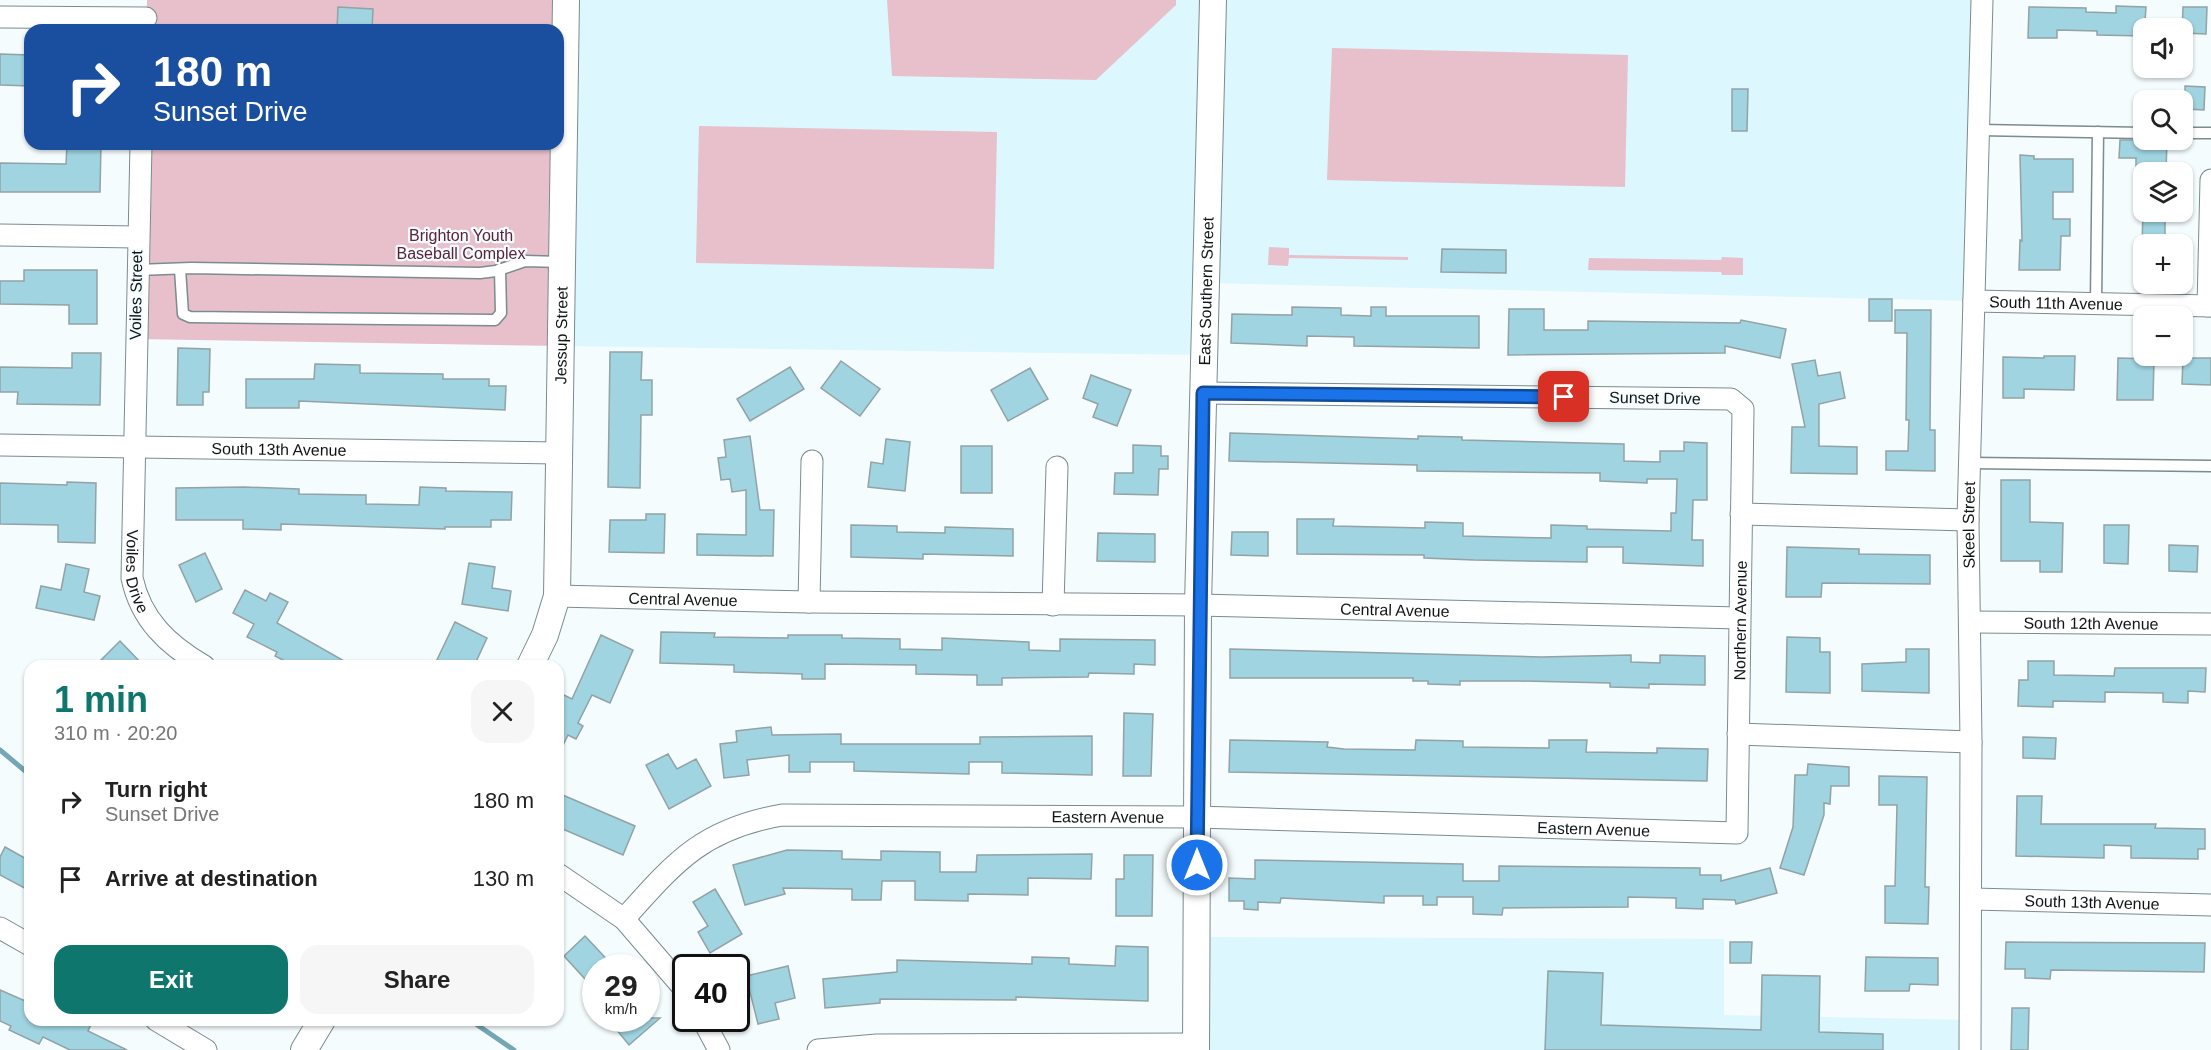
<!DOCTYPE html>
<meta charset="utf-8">
<style>
body{margin:0;font-family:Arial,sans-serif;background:#f6f6f6;color:#222;height:100vh;display:flex;flex-direction:column;font-size:22px;white-space:nowrap}
*{box-sizing:border-box;margin:0}
p{font-size:20px;color:#767676}
.icon{flex:none;width:33px;height:33px;fill:none;stroke:currentColor;stroke-width:2;stroke-linecap:round;stroke-linejoin:round}
.map{position:relative;flex:1;overflow:hidden}
.details{position:absolute;left:24px;top:660px;width:540px;height:366px;display:flex;flex-direction:column;background:#fff;border-radius:18px;box-shadow:0 2px 4px #0004}
.details>*{flex:none}
.top-card{position:absolute;left:24px;top:24px;width:540px;height:126px;border-radius:18px;box-shadow:0 2px 4px #0004;background:#1a4fa0;color:#fff;overflow:hidden}
.controls{position:absolute;left:2133px;top:18px;display:grid;gap:12px}
.controls a{display:grid;place-items:center;width:60px;height:60px;border-radius:12px;background:#fff;box-shadow:0 2px 4px #0004;font-size:30px}
.speed{position:absolute;left:582px;top:954px;display:flex;gap:12px;font-size:30px;font-weight:700;text-align:center}
.speed>*{display:grid;place-content:center;width:78px;height:78px;border-radius:50%;background:#fff;box-shadow:0 2px 4px #0004;line-height:1}
.speed small{font-size:15px;font-weight:400}
.speed .limit{border:3px solid #111;border-radius:9px;background:#fff;color:#111}
.pin{position:absolute;display:grid;place-items:center;width:51px;height:51px;color:#fff;margin:-26px;border-radius:12px;box-shadow:0 3px 9px #0006}
.me{position:absolute;width:66px;margin:-33px;rotate:0deg;stroke-linejoin:round;filter:drop-shadow(0 0 4px #0008)}
.turn{display:flex;align-items:center;gap:21px;height:126px;padding:0 30px;font-size:27px}
.turn .icon{width:78px;height:78px;stroke-width:2.5}
.turn b{display:block;font-size:42px;line-height:51px}
.round{display:grid;place-items:center;flex:none;width:63px;height:63px;border-radius:18px;background:#f6f6f6}
.summary{display:flex;align-items:center;justify-content:space-between;height:102px;padding:0 30px}
h1{font-size:36px;font-weight:700;line-height:45px;color:#0f766e}
.button{display:flex;gap:12px;margin-top:auto;padding:12px 30px}
.button a{flex:1;height:69px;border-radius:18px;background:#0f766e;color:#fff;font-size:24px;font-weight:700;line-height:69px;text-align:center}
.button a+a{background:#f6f6f6;color:#222}
ul{padding:0;list-style:none}
li{display:flex;align-items:center;gap:18px;height:78px;padding:0 30px}
li div{flex:1}
li b{display:block;font-size:22px}
li em{font-style:normal}
.map>svg:first-child{display:block}
</style>
<div class="map">
<svg width="2211" height="1050" viewBox="0 0 2211 1050">
<rect width="100%" height="100%" fill="#f5fcfe"/>
<!-- built -->
<g fill="#dcf7fd">
<polygon points="566,0 1982,0 1974,301 1206,283 1204,355 559,346"/>
<polygon points="1197,937 1724,939 1724,1015 1970,1020 1970,1050 1196,1050"/>
</g>
<!-- green -->
<g fill="#e7c0cc">
<polygon points="147,0 566,0 559,346 135,339 141,144 558,144 558,30 146,30"/>
<polygon points="887,0 1176,0 1176,5 1096,80 892,76"/>
<polygon points="1332,48 1628,55 1625,187 1327,180"/>
<polygon points="699,126 997,132 994,269 696,263"/>
<polygon points="1269,247 1289,248 1289,255 1408,257 1408,260 1289,258 1288,266 1268,265"/>
<polygon points="1722,257 1743,258 1743,275 1722,275 1721,272 1588,270 1589,258 1721,260"/>
</g>
<g fill="none" stroke-linecap="round" stroke-linejoin="round">
<!-- stream -->
<g stroke="#74a7b3" stroke-width="5">
<polyline points="0,750 30,775"/>
<polyline points="470,1020 514,1050"/>
</g>
</g>
<!-- building -->
<g fill="#9fd4e0" stroke="#92a2a6" stroke-width="1.5">
<polygon points="2116,6 2146,7 2144,36 2097,35 2097,31 2057,30 2057,38 2028,38 2029,7 2086,8 2086,12 2116,13"/>
<polygon points="338,7 373,9 372,30 337,30"/>
<polygon points="2183,7 2207,7 2206,34 2182,33"/>
<polygon points="0,54 30,55 30,86 0,85"/>
<polygon points="2185,86 2205,87 2204,110 2185,109"/>
<polygon points="1732,89 1748,89 1747,131 1732,131"/>
<polygon points="2120,140 2167,140 2166,172 2136,172 2136,158 2119,158"/>
<polygon points="67,144 101,144 100,192 0,192 0,163 66,164"/>
<polygon points="2020,155 2034,156 2034,159 2073,159 2073,192 2053,192 2053,219 2070,219 2070,236 2061,236 2060,270 2019,270 2020,240 2022,241"/>
<polygon points="2143,212 2165,212 2165,244 2142,244"/>
<polygon points="1442,249 1506,250 1506,273 1441,272"/>
<polygon points="24,270 97,270 97,324 69,324 69,305 0,304 0,281 24,281"/>
<rect x="1869" y="299" width="23" height="22"/>
<polygon points="1292,307 1341,308 1341,315 1371,316 1371,307 1386,307 1386,316 1479,316 1479,348 1354,346 1354,337 1307,336 1307,346 1231,343 1232,314 1292,315"/>
<polygon points="1509,309 1544,309 1544,330 1588,330 1588,321 1740,323 1741,320 1786,329 1780,358 1725,346 1725,353 1508,355"/>
<polygon points="1895,310 1931,310 1930,430 1935,430 1935,471 1886,470 1886,451 1908,451 1909,420 1906,420 1907,333 1895,333"/>
<polygon points="178,348 210,349 209,392 203,392 203,405 177,405"/>
<polygon points="610,352 642,352 641,380 652,380 652,415 641,415 640,488 608,487"/>
<polygon points="72,353 101,353 100,405 17,404 18,392 0,392 0,367 72,368"/>
<polygon points="2044,356 2075,356 2074,390 2024,389 2024,398 2003,398 2003,357 2044,358"/>
<polygon points="2118,358 2154,359 2153,400 2117,400"/>
<polygon points="2183,358 2211,358 2211,385 2182,384"/>
<polygon points="1815,360 1818,376 1840,372 1845,398 1819,404 1819,446 1857,447 1857,474 1791,473 1792,427 1805,427 1792,364"/>
<polygon points="841,361 880,389 860,416 821,388"/>
<polygon points="315,364 360,365 360,373 443,374 443,379 489,379 489,386 506,386 505,410 299,401 299,408 246,408 246,379 314,379"/>
<polygon points="790,367 804,389 750,421 737,399"/>
<polygon points="1030,368 1048,399 1008,421 991,390"/>
<polygon points="1091,375 1131,390 1117,426 1093,417 1098,404 1083,398"/>
<polygon points="1230,433 1418,439 1418,436 1462,437 1462,440 1624,444 1624,461 1660,462 1660,451 1684,451 1684,442 1707,443 1707,500 1693,500 1692,540 1703,540 1703,566 1623,563 1623,547 1587,547 1587,562 1474,560 1424,558 1424,555 1297,554 1297,519 1334,519 1333,526 1425,528 1425,522 1463,523 1463,536 1551,538 1551,525 1587,526 1587,529 1671,531 1671,513 1676,513 1677,479 1647,479 1647,483 1600,481 1600,473 1417,471 1417,465 1229,461"/>
<polygon points="750,436 760,510 774,510 773,556 697,555 697,534 746,535 746,490 732,492 730,479 721,480 718,458 726,457 724,440"/>
<polygon points="886,439 910,442 905,491 868,487 871,462 883,464"/>
<polygon points="1133,445 1161,446 1161,456 1168,456 1168,469 1159,469 1158,495 1114,494 1115,473 1133,473"/>
<rect x="961" y="446" width="31" height="47"/>
<polygon points="2001,480 2030,480 2030,522 2063,523 2062,572 2040,572 2040,561 2001,561"/>
<polygon points="67,482 96,483 95,543 58,542 58,525 0,524 0,483 67,485"/>
<polygon points="244,487 299,489 299,494 366,495 366,504 419,505 420,487 446,488 446,491 512,492 511,520 491,520 491,527 445,527 445,529 281,524 281,530 243,529 243,520 176,520 176,488"/>
<polygon points="646,514 665,514 664,553 609,552 610,520 646,520"/>
<polygon points="851,525 897,526 897,532 945,533 945,527 1013,529 1013,556 923,554 923,559 851,557"/>
<polygon points="2104,525 2129,525 2128,564 2104,563"/>
<polygon points="1232,532 1268,532 1268,556 1231,555"/>
<polygon points="1098,533 1155,534 1155,562 1097,561"/>
<polygon points="2169,545 2198,546 2197,572 2169,571"/>
<polygon points="1787,547 1859,549 1859,554 1930,555 1930,584 1822,583 1821,597 1786,597"/>
<polygon points="205,553 222,589 196,602 179,565"/>
<polygon points="469,563 495,567 492,588 511,591 508,611 462,604"/>
<polygon points="66,564 89,569 84,592 100,596 94,620 36,608 41,586 61,590"/>
<polygon points="245,590 266,601 270,593 288,602 277,623 353,666 294,666 275,656 277,652 247,637 254,624 233,613"/>
<polygon points="455,622 487,638 474,666 434,666"/>
<polygon points="661,632 715,633 714,637 788,638 788,635 842,635 842,638 900,639 900,649 942,650 942,638 1029,642 1029,650 1060,651 1060,639 1155,640 1155,665 1134,664 1134,674 1089,673 1088,677 1002,678 1002,685 977,685 977,675 916,674 916,665 825,664 825,679 802,679 802,674 734,672 734,665 660,663"/>
<polygon points="601,635 633,650 610,703 592,695 578,723 583,726 576,739 568,735 558,756 558,706 564,695 572,699"/>
<polygon points="1787,637 1820,638 1820,652 1830,652 1830,693 1786,692"/>
<polygon points="120,641 144,666 95,666"/>
<polygon points="1230,649 1541,657 1631,655 1631,662 1660,663 1660,655 1705,656 1705,685 1649,684 1649,688 1610,687 1610,683 1520,681 1460,681 1460,685 1428,684 1428,681 1413,681 1413,678 1230,678"/>
<polygon points="1906,649 1929,649 1929,693 1862,691 1862,664 1906,662"/>
<polygon points="2028,661 2054,661 2054,675 2114,676 2115,668 2206,668 2205,692 2188,691 2188,703 2163,702 2163,693 2105,692 2105,702 2053,701 2053,707 2018,706 2019,680 2028,680"/>
<polygon points="1124,713 1153,714 1151,776 1123,776"/>
<polygon points="771,727 772,735 841,734 841,744 980,744 980,737 1092,736 1092,775 1002,773 1002,762 969,762 969,774 854,771 854,762 810,762 810,772 789,772 789,755 747,760 749,775 724,778 720,744 737,742 736,731"/>
<polygon points="2023,737 2056,738 2055,759 2023,758"/>
<polygon points="1230,740 1328,742 1327,747 1344,749 1415,750 1416,740 1463,741 1463,747 1549,748 1549,740 1587,740 1586,752 1657,753 1657,748 1708,749 1707,781 1229,772"/>
<polygon points="668,754 677,769 696,759 711,786 669,809 646,765"/>
<polygon points="1808,764 1849,767 1849,786 1831,786 1830,804 1824,803 1824,815 1804,875 1780,868 1793,827 1795,775 1807,775"/>
<polygon points="1879,776 1927,777 1925,887 1929,887 1928,924 1885,923 1885,886 1895,886 1897,805 1879,805"/>
<polygon points="558,793 635,826 623,855 558,827"/>
<polygon points="2017,796 2042,796 2041,824 2156,824 2155,828 2205,829 2205,849 2198,849 2198,859 2131,858 2131,846 2104,845 2104,858 2016,856"/>
<polygon points="5,847 30,861 30,891 0,875 0,857"/>
<polygon points="787,850 842,851 842,859 881,860 881,851 940,852 940,872 976,872 977,855 1092,854 1091,879 1028,878 1028,895 968,894 968,901 915,900 915,881 882,881 881,900 852,900 852,889 783,888 785,894 745,905 733,865"/>
<polygon points="1124,855 1153,855 1152,916 1116,916 1116,879 1124,879"/>
<polygon points="1255,860 1463,864 1463,881 1499,881 1499,866 1700,868 1700,875 1721,875 1721,881 1770,868 1777,893 1736,904 1735,900 1703,899 1703,909 1676,908 1676,898 1628,897 1628,907 1503,908 1502,915 1473,914 1473,897 1437,897 1437,905 1423,905 1423,896 1384,896 1384,903 1281,898 1280,903 1258,902 1258,910 1244,909 1244,901 1229,901 1229,878 1255,879"/>
<polygon points="715,889 742,934 710,953 698,932 708,926 693,902"/>
<polygon points="585,936 615,968 596,968 586,980 564,956"/>
<polygon points="1730,942 1752,942 1751,963 1730,963"/>
<polygon points="2006,942 2205,943 2204,972 2051,970 2050,979 2025,978 2025,969 2005,969"/>
<polygon points="1116,946 1148,947 1148,1001 1016,997 1016,1000 880,999 880,1003 825,1008 823,979 897,972 897,960 1032,964 1032,957 1069,958 1069,964 1115,966"/>
<polygon points="1866,957 1938,958 1938,985 1910,984 1909,991 1865,991"/>
<polygon points="788,966 795,998 775,1003 779,1019 758,1024 746,976"/>
<polygon points="1548,971 1603,973 1601,1025 1761,1030 1762,975 1820,976 1819,1032 1883,1034 1883,1050 1545,1050"/>
<polygon points="0,990 30,1003 30,1020 93,1020 88,1031 127,1050 70,1050 43,1037 39,1044 9,1030 11,1026 0,1021"/>
<polygon points="2012,1008 2029,1008 2028,1050 2011,1050"/>
<polygon points="607,1018 660,1018 629,1045"/>
</g>
<g fill="none" stroke-linecap="round" stroke-linejoin="round">
<defs>
<g id="service">
<polyline points="1979,130 2144,133"/>
<polyline points="2182,133 2211,133"/>
<polyline points="180,269 183,314 190,317 495,320 501,313 500,269"/>
<polyline points="137,270 191,268 480,273 496,271 525,261 561,262"/>
<polyline points="2096,303 2098,132"/>
<polyline points="1970,463 2211,466"/>
</g>
<g id="minor">
<polyline points="0,17 146,18"/>
<path id="s1" d="M141 144 132 578C141 620 168 645 204 666"/>
<polyline points="0,235 137,237"/>
<path id="s2" d="M1974 301 2211 306"/>
<polyline points="2208,306 2211,180"/>
<path id="s3" d="M0 445 558 453"/>
<polyline points="1741,514 1968,520"/>
<path id="s4" d="M557 596 809 602 1198 605 1739 618"/>
<polyline points="809,602 812,461"/>
<polyline points="1053,605 1057,467"/>
<path id="s5" d="M1971 622 2211 624"/>
<polyline points="1738,734 1971,742"/>
<polyline points="558,874 624,919 686,991"/>
<path id="s6" d="M1972 899 2211 905"/>
<path id="s7" d="M624 919C675 862 702 829 782 815L1197 817 1737 833 1743 409 1731 399 1203 393"/>
<polyline points="0,928 30,945"/>
<polyline points="702,1018 719,1050"/>
<polyline points="156,1020 206,1050"/>
<polyline points="818,1050 877,1045 1196,1044"/>
<path id="s8" d="M1970 1050 1971 742 1968 520 1982 0"/>
</g>
<g id="tertiary">
<path id="s9" d="M530 666 545 635 557 596 566 0"/>
<polyline points="304,1050 322,1020"/>
<path id="s10" d="M1196 1050 1198 605 1213 0"/>
</g>
</defs>
<!-- service casing -->
<use href="#service" stroke="#7b8b8e" stroke-width="13"/>
<!-- minor casing -->
<use href="#minor" stroke="#7b8b8e" stroke-width="23"/>
<!-- tertiary casing -->
<use href="#tertiary" stroke="#7b8b8e" stroke-width="28"/>
<!-- service -->
<use href="#service" stroke="#fff" stroke-width="10"/>
<!-- minor -->
<use href="#minor" stroke="#fff" stroke-width="21"/>
<!-- tertiary -->
<use href="#tertiary" stroke="#fff" stroke-width="26"/>
</g>
<g fill="none" stroke-linecap="round" stroke-linejoin="round">
<defs>
<polyline id="route" points="1197,865 1203,393 1564,397"/>
</defs>
<!-- route casing -->
<use href="#route" stroke="#114b97" stroke-width="15"/>
<!-- route -->
<use href="#route" stroke="#1a73e8" stroke-width="10"/>
</g>
<g text-anchor="middle" dominant-baseline="central" stroke-width="4.5" stroke-linejoin="round" paint-order="stroke">
<!-- park labels -->
<g font-size="16" fill="#5b2239" stroke="#f5fcfe">
<text x="461" y="235">Brighton Youth<tspan x="461" dy="18">Baseball Complex</tspan></text>
</g>
<!-- street labels -->
<g font-size="16" fill="#0f1516" stroke="#f5fcfe">
<text stroke="none"><textPath href="#s10" startOffset="759">East Southern Street</textPath></text>
<text transform="translate(136 295) rotate(-89)">Voiles Street</text>
<text stroke="none"><textPath href="#s2" startOffset="82">South 11th Avenue</textPath></text>
<text stroke="none"><textPath href="#s9" startOffset="336">Jessup Street</textPath></text>
<text transform="translate(1655 398) rotate(1)">Sunset Drive</text>
<text stroke="none"><textPath href="#s3" startOffset="279">South 13th Avenue</textPath></text>
<text stroke="none"><textPath href="#s8" startOffset="525">Skeel Street</textPath></text>
<text stroke="none"><textPath href="#s1" startOffset="428">Voiles Drive</textPath></text>
<text stroke="none"><textPath href="#s4" startOffset="126">Central Avenue</textPath></text>
<text stroke="none"><textPath href="#s4" startOffset="838">Central Avenue</textPath></text>
<text stroke="none"><textPath href="#s7" startOffset="1362">Northern Avenue</textPath></text>
<text stroke="none"><textPath href="#s5" startOffset="120">South 12th Avenue</textPath></text>
<text stroke="none"><textPath href="#s7" startOffset="520">Eastern Avenue</textPath></text>
<text stroke="none"><textPath href="#s7" startOffset="1006">Eastern Avenue</textPath></text>
<text stroke="none"><textPath href="#s6" startOffset="120">South 13th Avenue</textPath></text>
</g>
</g>
</svg>
<div class="controls">
<a><svg class="icon" aria-label="sound" viewBox="0 0 24 24"><path d="M4 9h4l5-4v14l-5-4H4zM17 9q2 3 0 6"/></svg></a>
<a><svg class="icon" aria-label="search" viewBox="0 0 24 24"><circle cx="10" cy="10" r="6"/><path d="M15 15l6 6"/></svg></a>
<a><svg class="icon" aria-label="layers" viewBox="0 0 24 24"><path d="M12 4l9 5-9 5-9-5zM3 14l9 5 9-5"/></svg></a>
<a>+</a>
<a>−</a>
</div>
<div class="speed"><div>29<small>km/h</small></div><div class="limit">40</div></div>
<div class="pin" style="left:1564px;top:397px;background:#d93025"><svg class="icon" aria-label="arrive" viewBox="0 0 24 24"><path d="M6 21V4h12l-3 4 3 4H6"/></svg></div>
<svg class="me" style="left:1197px;top:865px" viewBox="-20 -20 40 40"><circle r="17" fill="#1a73e8" stroke="#fff" stroke-width="3"/><path d="M0-11L8 9 0 5-8 9z" fill="#fff"/></svg>
<div class="top-card">
<div class="turn"><svg class="icon" aria-label="right" viewBox="0 0 24 24"><path d="M7 20v-9h11M14 6l5 5-5 5"/></svg><div><b>180 m</b>Sunset Drive</div></div>
</div>
<section class="details">
<div class="summary"><div><h1>1 min</h1><p>310 m · 20:20</p></div><a class="round"><svg class="icon" aria-label="close" viewBox="0 0 24 24"><path d="M6 6l12 12M18 6L6 18"/></svg></a></div>
<ul>
<li><svg class="icon" aria-label="right" viewBox="0 0 24 24"><path d="M7 20v-9h11M14 6l5 5-5 5"/></svg><div><b>Turn right</b><p>Sunset Drive</p></div><em>180 m</em></li>
<li><svg class="icon" aria-label="arrive" viewBox="0 0 24 24"><path d="M6 21V4h12l-3 4 3 4H6"/></svg><div><b>Arrive at destination</b></div><em>130 m</em></li>
</ul>
<div class="button"><a>Exit</a><a>Share</a></div>
</section>
</div>
